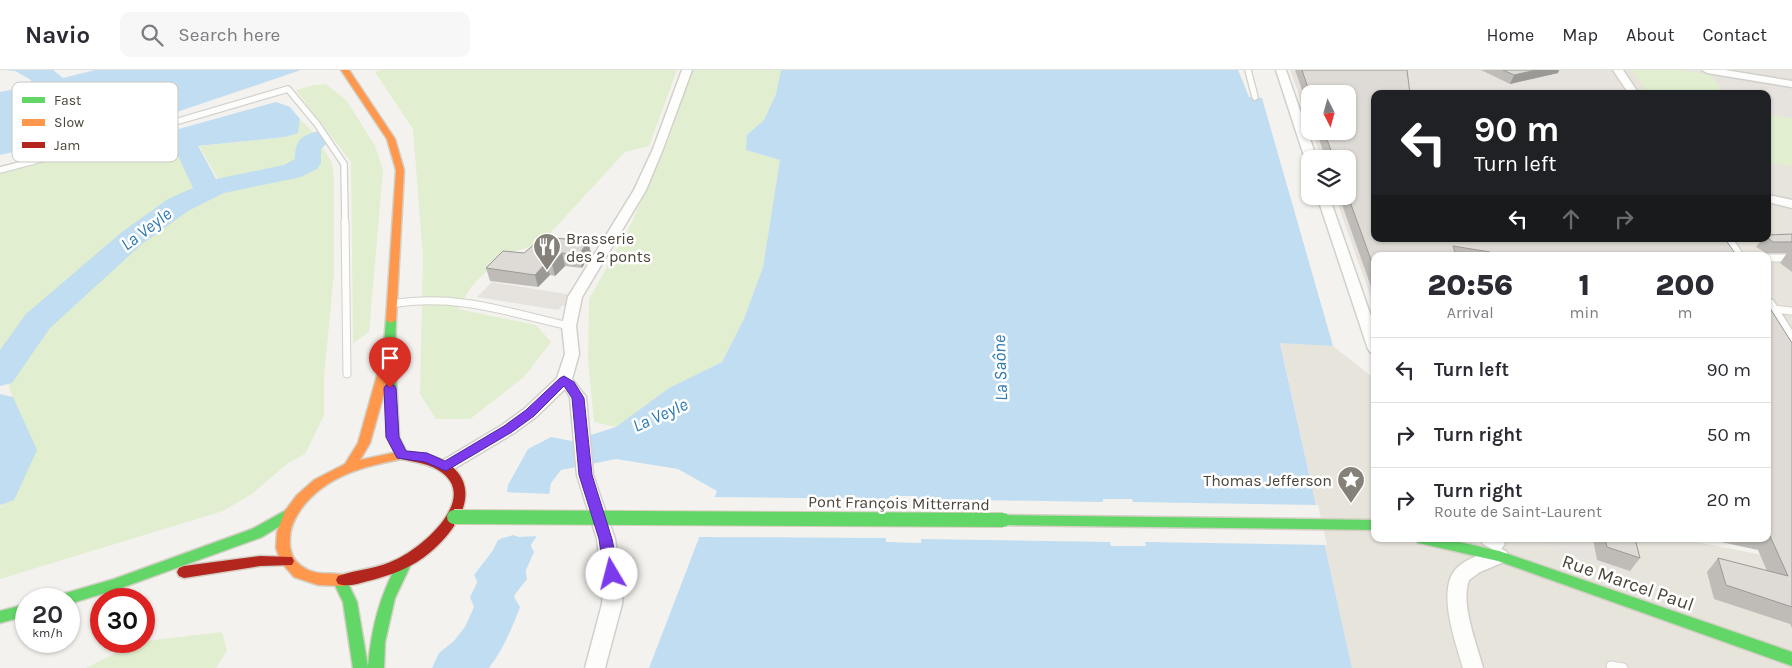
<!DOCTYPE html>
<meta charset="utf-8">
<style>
body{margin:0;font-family:Karla,sans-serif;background:#f7f7f7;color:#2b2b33;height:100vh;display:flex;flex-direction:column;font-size:19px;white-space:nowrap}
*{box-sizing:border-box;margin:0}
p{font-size:16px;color:#7c7c81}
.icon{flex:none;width:28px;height:28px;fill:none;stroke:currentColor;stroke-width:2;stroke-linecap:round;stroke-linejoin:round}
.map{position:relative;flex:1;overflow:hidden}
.panel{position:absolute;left:1371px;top:182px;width:400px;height:290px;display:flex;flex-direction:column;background:#fff;border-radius:10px;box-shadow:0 1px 4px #0004}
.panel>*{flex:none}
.hud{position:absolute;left:1371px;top:20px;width:400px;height:152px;border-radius:10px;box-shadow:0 1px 4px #0004;background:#202124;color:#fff;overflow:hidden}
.needle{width:32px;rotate:174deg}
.fabs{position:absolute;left:1301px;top:15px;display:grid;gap:10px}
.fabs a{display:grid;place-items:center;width:55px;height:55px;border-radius:10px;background:#fff;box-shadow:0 1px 4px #0004;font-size:25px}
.speed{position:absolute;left:15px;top:518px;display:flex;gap:10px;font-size:25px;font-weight:700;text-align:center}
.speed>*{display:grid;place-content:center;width:65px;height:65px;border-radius:50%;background:#fff;box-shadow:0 1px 4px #0004;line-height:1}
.speed small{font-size:12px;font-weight:400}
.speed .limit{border:8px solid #d22;background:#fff;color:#111}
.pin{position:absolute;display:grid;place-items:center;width:42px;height:42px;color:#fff;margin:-51px -21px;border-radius:50% 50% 50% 0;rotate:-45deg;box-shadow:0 0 5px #0007}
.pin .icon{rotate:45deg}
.me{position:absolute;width:55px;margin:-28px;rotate:352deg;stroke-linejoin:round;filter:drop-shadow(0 0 4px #0008)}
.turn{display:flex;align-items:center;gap:18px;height:105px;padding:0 20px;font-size:22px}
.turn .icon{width:65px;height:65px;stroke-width:2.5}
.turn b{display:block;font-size:35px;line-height:42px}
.lanes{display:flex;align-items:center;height:48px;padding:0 20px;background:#0003;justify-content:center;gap:25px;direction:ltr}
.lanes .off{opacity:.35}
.eta{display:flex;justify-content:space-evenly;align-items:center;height:85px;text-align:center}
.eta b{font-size:30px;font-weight:800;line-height:35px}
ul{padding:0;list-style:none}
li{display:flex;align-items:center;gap:15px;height:65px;padding:0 20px;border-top:1px solid #e1e1e2}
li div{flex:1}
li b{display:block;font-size:19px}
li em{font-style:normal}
header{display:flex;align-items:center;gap:30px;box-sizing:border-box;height:70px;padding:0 25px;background:#fff;border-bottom:1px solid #e1e1e2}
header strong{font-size:24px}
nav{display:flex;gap:28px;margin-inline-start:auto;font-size:18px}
.search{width:350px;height:45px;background:#f7f7f7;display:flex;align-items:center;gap:12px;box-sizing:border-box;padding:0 18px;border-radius:10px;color:#7c7c81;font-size:19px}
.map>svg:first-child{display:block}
</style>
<header>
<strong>Navio</strong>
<div class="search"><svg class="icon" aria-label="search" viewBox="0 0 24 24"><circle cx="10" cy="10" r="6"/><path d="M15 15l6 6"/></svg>Search here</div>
<nav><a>Home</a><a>Map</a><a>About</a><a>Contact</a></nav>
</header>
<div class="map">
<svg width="1792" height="598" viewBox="0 0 1792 598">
<rect width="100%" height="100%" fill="#f4f2ee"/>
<!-- residential -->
<g fill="#e7e4dc">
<polygon points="1607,0 1732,0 1792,10 1792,296 1768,256 1768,186 1724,186 1713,169 1768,169 1768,24 1622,24"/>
<polygon points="1280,272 1333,276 1375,309 1375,469 1545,469 1547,477 1635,506 1634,469 1682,469 1792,491 1792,598 1352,598"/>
</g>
<!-- industrial -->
<g fill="#e6e2de">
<polygon points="1290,0 1607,0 1622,24 1375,24 1375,169 1713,169 1375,186 1375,239 1335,126 1348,126 1348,89 1321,89 1312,61 1348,61 1348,24 1310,24 1310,56"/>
<polygon points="1732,0 1792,0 1792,10"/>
<polygon points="1545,469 1634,469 1635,506 1547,477"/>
</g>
<!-- green -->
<g fill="#e1eecf">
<polygon points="382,0 677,0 649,76 625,82 541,173 501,186 472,216 458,239 536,255 551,272 524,307 470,349 436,349 420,324 423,187 413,59 375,2"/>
<polygon points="692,0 781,0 776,24 764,50 747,66 746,80 780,90 763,197 744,249 722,292 669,318 616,357 594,352 588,289 589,229 630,156 669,69"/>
<polygon points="1632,0 1682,0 1711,5 1725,24 1649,24"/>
<polygon points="326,14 347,31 375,76 383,100 369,262 353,273 351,92 296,20 314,15"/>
<polygon points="1768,44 1792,48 1792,96 1768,92"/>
<polygon points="300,49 314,63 332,93 334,111 334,202 324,307 324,345 305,384 288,393 252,424 223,441 0,509 0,438 28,377 8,313 49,251 92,209 187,137 218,122 219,111 199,76 285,67 298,63"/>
<polygon points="153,62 157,65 143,73 167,82 179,79 193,119 108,178 27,251 0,288 0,104"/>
<polygon points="222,562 227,580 216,598 86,598 137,572"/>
</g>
<!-- parking -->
<g fill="#e6e3df">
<polygon points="1711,5 1792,18 1792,48 1768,44 1768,24 1725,24"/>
<polygon points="492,212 572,225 568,235 562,236 558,240 477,227"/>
</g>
<!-- water -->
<g fill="#c0ddf1">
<polygon points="5,0 53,0 63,8 95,0 301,0 159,48 0,85 0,22 29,16 31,10 15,1"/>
<polygon points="781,0 1238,0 1249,27 1262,28 1333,276 1280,273 1352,598 649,598 717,421 678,399 616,389 561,400 551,413 544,455 523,487 527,509 516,523 484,526 474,505 501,470 508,415 528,379 551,367 572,371 616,357 669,318 722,292 744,249 763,197 780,90 746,80 747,65 764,50 776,24"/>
<polygon points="276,32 290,37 300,49 298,63 285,67 187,77 167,82 144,82 143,73 157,65"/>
</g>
<!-- pier -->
<g fill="#f4f2ee">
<polygon points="505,422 552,424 546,456 539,466 499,468"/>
<polygon points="890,426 917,426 917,429 1103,432 1103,429 1132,429 1133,432 1318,435 1327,475 1145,472 1146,476 1111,476 1110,472 921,469 921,473 886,472 886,468 697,467 713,427 889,429"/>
</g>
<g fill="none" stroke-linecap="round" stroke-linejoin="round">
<!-- river -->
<g fill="#c0ddf1" fill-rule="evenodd">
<path d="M318 61 327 64 331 69 321 79V93L317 99 301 107 224 123 188 141 142 174 50 258 12 313 0 316V280L26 244 122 162 168 129 193 118 174 77 178 72 187 69 196 72 216 109 284 95 295 89C295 71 300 66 318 61Z"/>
<polygon points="0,324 13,327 37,380 14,430 0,435"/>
<path d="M513 465 528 470 534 482 514 527 520 537C512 558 503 580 489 598H432L439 583 454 571 465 557 474 537 470 527 498 470Z"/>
</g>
<defs>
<g id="lane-far2">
<polyline points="1248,0 1255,27"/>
<polyline points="0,100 124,67 288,19 317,54 344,94 345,152"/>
</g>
<g id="lane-far1">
<polyline points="345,151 347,304"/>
<polyline points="1768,188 1792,188"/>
<path d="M392 234C455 223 508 242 569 256"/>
<polyline points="1772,239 1792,241"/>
</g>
<polyline id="lane" points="1611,596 1623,598"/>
<g id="street">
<polygon points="682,0 692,0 663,79 646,120 582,227 576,256 579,284 572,309 586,327 593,405 615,469 623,520 622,534 605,598 585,598 602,534 603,520 597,469 577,405 570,327 565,319 536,347 514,363 452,400 446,402 440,400 438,396 440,392 502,355 524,339 557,308 565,284 562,256 568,227 634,120 653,79"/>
<polygon points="1276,0 1286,0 1317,89 1310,89 1310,92 1305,89"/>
<polygon points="1613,0 1623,0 1639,24 1629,24"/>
<polygon points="1702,0 1725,0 1792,11 1792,17 1707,3"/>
<polygon points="1768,125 1792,130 1792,138 1768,132"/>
<polygon points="1317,126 1329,126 1375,258 1375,284 1370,282 1368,279"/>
<polygon points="1721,169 1733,169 1744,186 1732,186"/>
<polygon points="1768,229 1773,230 1792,260 1792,275 1787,274 1768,243"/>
<path d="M1480 469H1502L1505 474 1501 479 1506 481 1508 486 1506 491 1480 502 1469 510C1460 534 1477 574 1483 598H1463C1456 573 1435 517 1458 497 1468 488 1482 484 1494 480L1483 474Z"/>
</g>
<g id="fast">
<polygon points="391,247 396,250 395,285 399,367 408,385 406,388 398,388 387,367 383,285 386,250"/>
<polygon points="290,438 295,439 297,443 295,447 262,467 121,518 69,534 69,529 57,529 59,525 114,509 252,459"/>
<polygon points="1003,445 1375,450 1375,460 1003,455 998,454 996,450 998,446"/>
<polygon points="1416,469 1446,469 1499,481 1792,582 1792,596 1498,491 1423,474 1418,473"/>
<path d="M405 486 410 488 412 492 395 528 385 572 384 598H353L343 532 333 511 335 507 340 505 345 507 357 532 368 597C372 554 380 526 400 488Z"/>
<polygon points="26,534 26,546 0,553 0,541"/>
</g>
<g id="slow">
<polygon points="341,0 349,0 395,69 404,100 396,250 391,253 386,250 396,100 387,69"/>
<path d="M384 298 390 302 370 373 360 390 402 381 406 382 408 385 406 388 402 389C364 396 325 406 301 439 295 448 290 457 290 468 289 480 292 490 303 497 316 507 334 501 348 506L350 510 348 514 343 516 318 515 294 507 281 492 276 478 277 462 285 441 297 425 314 410 345 394 358 373 378 302Z"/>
</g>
<g id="jam">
<path d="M402 381C418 383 436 385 449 394 489 424 447 473 417 492 402 501 385 507 368 511 358 514 347 517 338 514L336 510 338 506C358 499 378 499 397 489 423 477 482 426 438 400 425 392 411 392 398 388L396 385 398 382Z"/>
<polygon points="260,486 292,487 294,491 292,495 260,496 184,508 179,506 177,502 179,498 184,496"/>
</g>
</defs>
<!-- lane-far2 casing -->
<use href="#lane-far2" stroke="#d2d0cb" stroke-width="8"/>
<!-- lane-far1 casing -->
<use href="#lane-far1" stroke="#d2d0cb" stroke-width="9"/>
<!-- lane casing -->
<use href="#lane" stroke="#d2d0cb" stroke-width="11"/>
<!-- street casing -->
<use href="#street" stroke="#d2d0cb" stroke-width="3"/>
<!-- fast casing -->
<use href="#fast" stroke="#d3cfc5" stroke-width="3"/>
<!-- slow casing -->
<use href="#slow" stroke="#d3cfc5" stroke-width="3"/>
<!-- jam casing -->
<use href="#jam" stroke="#d3cfc5" stroke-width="3"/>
<!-- lane-far2 -->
<use href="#lane-far2" stroke="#fdfdfc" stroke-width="5.5"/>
<!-- lane-far1 -->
<use href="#lane-far1" stroke="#fdfdfc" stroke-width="7"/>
<!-- lane -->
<use href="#lane" stroke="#fdfdfc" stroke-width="9"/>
<!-- street -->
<use href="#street" fill="#fdfdfc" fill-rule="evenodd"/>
<!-- fast -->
<use href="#fast" fill="#63d668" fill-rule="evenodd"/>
<!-- slow -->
<use href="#slow" fill="#ff974d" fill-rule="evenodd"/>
<!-- jam -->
<use href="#jam" fill="#b3261e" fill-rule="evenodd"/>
<defs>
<polyline id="fast-bridge" points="454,447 1003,450"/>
</defs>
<!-- fast-bridge casing -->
<use href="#fast-bridge" stroke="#d6cebb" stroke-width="16" stroke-linecap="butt"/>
<!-- fast-bridge -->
<use href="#fast-bridge" stroke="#63d668" stroke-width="14"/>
</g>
<!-- wall -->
<g fill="#bfbcb8">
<polygon points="1295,0 1407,0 1375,24 1737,186 1375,186 1375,228 1339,126 1348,126 1348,89 1326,89 1316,61 1348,61 1310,24 1310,43"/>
<polygon points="1481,0 1559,0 1558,3 1510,14"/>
<polygon points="1792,164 1792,202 1780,193 1787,183 1766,183 1756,177 1762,169 1768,169 1768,165"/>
<polygon points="524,183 591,183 582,198 565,196 555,206 550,205 538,217 490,211 486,198"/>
<polygon points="1768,235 1792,273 1792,558 1790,554 1714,529 1707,502 1718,488 1767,501 1758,480 1707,469 1768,469"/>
<polygon points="1593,469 1635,469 1640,488 1630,501 1597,490"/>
</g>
<!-- shaded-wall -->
<g fill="#9b9996">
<polygon points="1536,0 1559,0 1558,3 1510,14 1514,5"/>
<polygon points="588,171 591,183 582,198 579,185"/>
<polygon points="562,183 565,196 555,206 552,194"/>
<polygon points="546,193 550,205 538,217 535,205"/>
</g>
<!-- building -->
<g fill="#dedbd6" stroke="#9b9996">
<polygon points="1302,0 1407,0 1410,24 1375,24 1375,169 1725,169 1737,186 1492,186 1490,182 1453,176 1456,186 1444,183 1445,186 1375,186 1375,201 1348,126 1348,89 1334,89 1324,61 1348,61 1348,24 1310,24"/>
<polygon points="1503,0 1536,0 1514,5"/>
<polygon points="1792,164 1792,172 1773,172 1768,168 1768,165"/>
<polygon points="543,167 588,171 579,185 562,183 552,194 546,193 535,205 486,198 503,181 524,183"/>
<polygon points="1768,235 1792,273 1792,537 1726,515 1718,488 1788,506 1770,466 1768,466"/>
<polygon points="1605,469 1635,469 1640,488 1607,477"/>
</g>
<!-- route -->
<polygon fill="#7c3aed" stroke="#51269a" points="564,306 574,312 584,328 592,405 612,469 619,504 617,508 612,510 606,508 604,504 599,469 579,405 572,328 564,316 534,346 512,362 446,401 425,392 397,388 386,367 384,318 386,315 394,315 396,318 399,367 406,381 427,383 445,391 504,356 526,340 560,308"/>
<!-- icons -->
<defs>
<symbol id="restaurant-pin" viewBox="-11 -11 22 30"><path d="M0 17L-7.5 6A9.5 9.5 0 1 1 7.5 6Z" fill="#868178" stroke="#fff"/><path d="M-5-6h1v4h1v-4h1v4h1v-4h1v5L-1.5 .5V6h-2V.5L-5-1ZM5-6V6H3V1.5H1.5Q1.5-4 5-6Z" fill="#fff"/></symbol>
<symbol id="sight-pin" viewBox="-11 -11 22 30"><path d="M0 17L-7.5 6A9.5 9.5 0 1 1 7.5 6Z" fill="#868178" stroke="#fff"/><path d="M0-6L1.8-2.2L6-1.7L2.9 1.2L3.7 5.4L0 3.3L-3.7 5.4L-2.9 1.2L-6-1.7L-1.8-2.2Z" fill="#fff"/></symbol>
</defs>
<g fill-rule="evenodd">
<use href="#restaurant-pin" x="531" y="161" width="32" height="43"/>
<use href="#sight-pin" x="1335" y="394" width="32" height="43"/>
</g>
<g text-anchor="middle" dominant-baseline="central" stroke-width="5" stroke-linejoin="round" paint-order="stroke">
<!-- poi labels -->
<g font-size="16" fill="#4b4439" stroke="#fff" text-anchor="start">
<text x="566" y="168">Brasserie<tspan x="566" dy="18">des 2 ponts</tspan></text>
<text x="1332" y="410" text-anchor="end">Thomas Jefferson</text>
</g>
<!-- street labels -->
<g font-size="16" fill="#4b4439" stroke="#fff">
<text transform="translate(899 433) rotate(1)">Pont François Mitterrand</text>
</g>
<!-- water labels -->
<g font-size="18" font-style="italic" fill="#2e7ab2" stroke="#fff">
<text transform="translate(146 159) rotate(-37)">La Veyle</text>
<text transform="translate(1000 298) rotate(-92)">La Saône</text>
<text transform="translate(660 345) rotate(-24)">La Veyle</text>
</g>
<!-- near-street labels -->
<g font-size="19" fill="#4b4439" stroke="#fff">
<text transform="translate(1628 513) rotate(19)">Rue Marcel Paul</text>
</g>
</g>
<!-- legend -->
<rect x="12" y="12" width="166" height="80" rx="8" fill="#fff" stroke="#c9c7c4" stroke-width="1"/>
<rect x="22" y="27" width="23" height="6" fill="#63d668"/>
<rect x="22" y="49" width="23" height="7" fill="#ff974d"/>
<rect x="22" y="72" width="23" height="6" fill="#b3261e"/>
<g font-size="14" fill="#4b4439">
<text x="54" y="35">Fast</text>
<text x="54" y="57">Slow</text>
<text x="54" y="80">Jam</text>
</g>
</svg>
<div class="fabs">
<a><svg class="needle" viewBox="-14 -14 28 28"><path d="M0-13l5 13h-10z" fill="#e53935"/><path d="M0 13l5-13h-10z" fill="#7c7c81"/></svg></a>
<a><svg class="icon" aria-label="layers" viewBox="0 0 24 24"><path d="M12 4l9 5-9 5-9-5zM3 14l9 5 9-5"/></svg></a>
</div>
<div class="speed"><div>20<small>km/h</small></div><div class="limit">30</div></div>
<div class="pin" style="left:390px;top:318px;background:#d93025"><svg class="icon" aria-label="arrive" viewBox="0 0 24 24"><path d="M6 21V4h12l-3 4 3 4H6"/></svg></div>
<svg class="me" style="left:612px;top:504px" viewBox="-20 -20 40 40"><circle r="19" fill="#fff"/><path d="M0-13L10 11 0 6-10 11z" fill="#7c3aed"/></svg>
<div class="hud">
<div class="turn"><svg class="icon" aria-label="left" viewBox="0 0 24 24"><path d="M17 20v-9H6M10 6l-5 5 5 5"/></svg><div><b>90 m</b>Turn left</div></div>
<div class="lanes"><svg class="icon" aria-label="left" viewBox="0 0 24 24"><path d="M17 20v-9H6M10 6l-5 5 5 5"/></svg><svg class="icon off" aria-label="ahead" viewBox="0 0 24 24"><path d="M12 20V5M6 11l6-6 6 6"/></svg><svg class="icon off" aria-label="right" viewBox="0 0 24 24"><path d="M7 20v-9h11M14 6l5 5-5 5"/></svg></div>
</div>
<section class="panel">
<div class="eta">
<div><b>20:56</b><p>Arrival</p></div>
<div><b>1</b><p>min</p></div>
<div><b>200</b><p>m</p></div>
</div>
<ul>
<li><svg class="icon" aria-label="left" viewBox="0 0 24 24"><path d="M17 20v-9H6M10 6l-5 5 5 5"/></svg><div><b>Turn left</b></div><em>90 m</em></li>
<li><svg class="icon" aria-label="right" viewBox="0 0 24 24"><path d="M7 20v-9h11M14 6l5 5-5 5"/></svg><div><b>Turn right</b></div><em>50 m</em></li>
<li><svg class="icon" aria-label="right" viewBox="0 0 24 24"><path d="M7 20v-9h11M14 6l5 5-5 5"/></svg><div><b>Turn right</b><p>Route de Saint-Laurent</p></div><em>20 m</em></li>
</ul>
</section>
</div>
